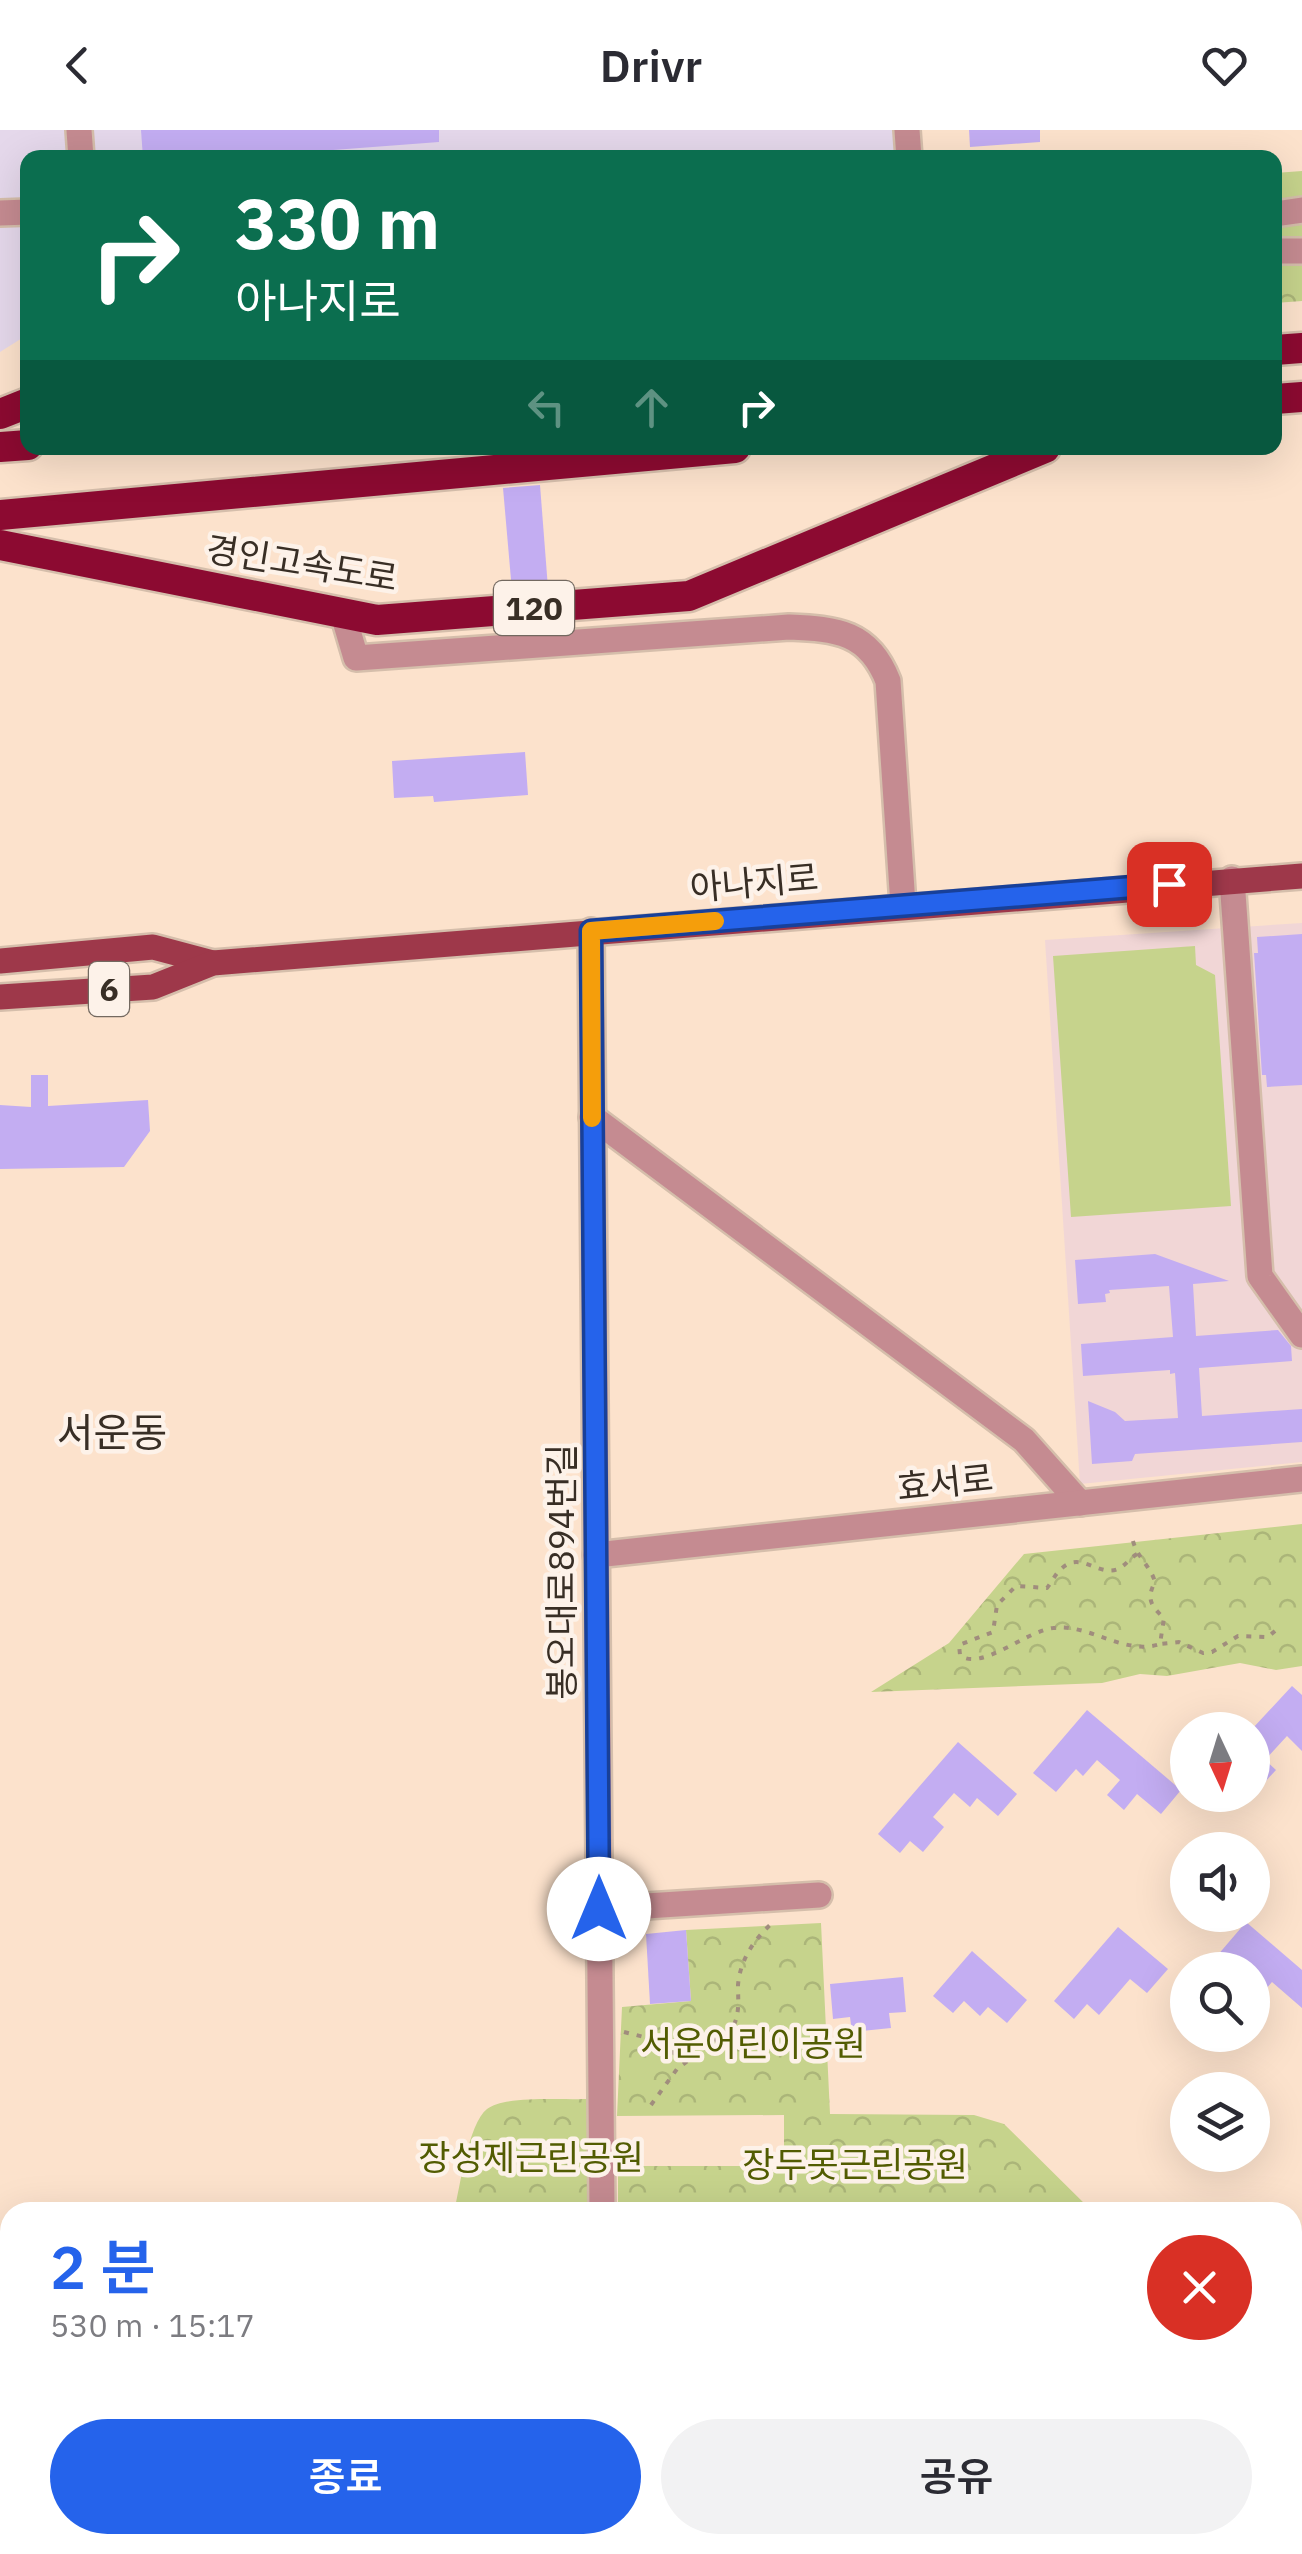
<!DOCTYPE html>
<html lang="ko">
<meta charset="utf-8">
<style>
body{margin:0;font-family:"IBM Plex Sans","Noto Sans KR",sans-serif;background:#f2f2f3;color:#2b2b33;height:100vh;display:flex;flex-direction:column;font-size:38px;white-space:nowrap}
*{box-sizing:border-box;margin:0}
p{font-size:32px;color:#7c7c81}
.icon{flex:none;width:55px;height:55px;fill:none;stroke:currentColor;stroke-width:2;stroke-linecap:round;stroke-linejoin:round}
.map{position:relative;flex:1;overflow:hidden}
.panel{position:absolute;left:0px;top:2072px;width:1302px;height:352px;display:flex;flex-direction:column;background:#fff;border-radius:30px 30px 0 0;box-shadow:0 10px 40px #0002}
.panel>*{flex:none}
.hud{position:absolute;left:20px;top:20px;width:1262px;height:305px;border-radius:20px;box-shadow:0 10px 40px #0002;background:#0b6e4f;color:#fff;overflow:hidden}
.needle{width:65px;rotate:176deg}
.tools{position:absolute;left:1170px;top:1582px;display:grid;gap:20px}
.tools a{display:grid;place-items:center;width:100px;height:100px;border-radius:50%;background:#fff;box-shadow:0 10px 40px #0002;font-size:50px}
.pin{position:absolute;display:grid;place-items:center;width:85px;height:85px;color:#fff;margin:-42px;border-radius:20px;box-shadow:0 5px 15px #0006}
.me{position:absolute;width:110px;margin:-55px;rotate:0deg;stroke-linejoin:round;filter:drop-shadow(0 0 8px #0008)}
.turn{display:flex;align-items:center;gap:35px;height:210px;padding:0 50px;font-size:45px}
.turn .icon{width:130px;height:130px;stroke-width:2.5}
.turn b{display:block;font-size:70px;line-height:85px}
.lanes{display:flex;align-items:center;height:95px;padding:0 50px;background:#0003;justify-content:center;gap:50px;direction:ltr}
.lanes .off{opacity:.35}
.round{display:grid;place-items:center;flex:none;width:105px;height:105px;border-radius:52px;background:#f2f2f3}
.head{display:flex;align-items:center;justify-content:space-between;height:170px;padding:0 50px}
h1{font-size:60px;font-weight:600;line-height:75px;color:#2563eb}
.cta{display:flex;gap:20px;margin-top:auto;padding:20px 50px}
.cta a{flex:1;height:115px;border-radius:60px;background:#2563eb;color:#fff;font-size:40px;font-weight:600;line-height:115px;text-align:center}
.cta a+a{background:#f2f2f3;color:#2b2b33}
header{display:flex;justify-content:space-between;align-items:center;height:130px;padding:0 50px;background:#fff;font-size:45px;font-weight:600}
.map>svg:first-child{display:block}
</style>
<header><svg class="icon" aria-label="back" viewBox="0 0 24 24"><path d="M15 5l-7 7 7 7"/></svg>Drivr<svg class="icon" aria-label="heart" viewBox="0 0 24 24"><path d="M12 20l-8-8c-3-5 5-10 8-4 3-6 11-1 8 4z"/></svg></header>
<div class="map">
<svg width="1302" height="2424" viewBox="0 0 1302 2424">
<defs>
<pattern id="park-crowns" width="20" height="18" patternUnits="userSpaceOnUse" patternTransform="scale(2.5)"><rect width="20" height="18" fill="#c6d38c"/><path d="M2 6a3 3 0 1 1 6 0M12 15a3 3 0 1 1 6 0" fill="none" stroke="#abb579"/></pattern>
</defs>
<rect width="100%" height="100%" fill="#fce2cc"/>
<!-- commercial -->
<polygon fill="#e5d8eb" points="0,0 893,0 895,27 28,28 27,205 0,222"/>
<!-- education -->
<polygon fill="#f1d6d6" points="1302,793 1302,1332 1080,1354 1045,810"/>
<!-- grass -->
<polygon fill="#c6d38c" points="1195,816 1196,835 1215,845 1231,1076 1071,1087 1053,826"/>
<!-- park -->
<g fill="url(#park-crowns)">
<polygon points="1302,41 1302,171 1275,173 1275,43"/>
<polygon points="1302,1394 1302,1536 1276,1540 1240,1533 1167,1546 1140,1544 1102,1553 871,1562 949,1513 1024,1424"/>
<polygon points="821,1793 830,1984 974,1985 1004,1994 1093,2082 618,2082 618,2036 784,2036 784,1985 617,1986 622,1877 691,1871 686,1800"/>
<path d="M587 1969 589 2082H454C460 2058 468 1994 487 1979 505 1965 565 1970 587 1969Z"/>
<polygon points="10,2402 10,2415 592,2415 593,2424 0,2424 0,2409"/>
<polygon points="623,2415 824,2415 738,2424 629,2424"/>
</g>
<!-- building -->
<g fill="#c3adf2">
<polygon points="141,0 439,0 439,12 227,28 143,28"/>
<polygon points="969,0 1040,0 1040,12 970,17"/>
<polygon points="540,355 548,458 512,461 503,358"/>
<polygon points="525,622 528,665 434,672 433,666 394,668 392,631"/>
<polygon points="1302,804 1302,955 1267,957 1266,945 1262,945 1254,823 1258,823 1257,807"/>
<polygon points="31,945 48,945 48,976 148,970 150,1001 124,1037 0,1039 0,975 31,977"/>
<polygon points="1155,1124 1229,1151 1193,1154 1196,1206 1278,1200 1291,1216 1292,1231 1199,1238 1202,1286 1302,1279 1302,1312 1135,1324 1132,1331 1092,1334 1088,1271 1115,1282 1125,1291 1178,1288 1175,1243 1170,1244 1170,1240 1083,1246 1081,1214 1173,1207 1169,1156 1109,1160 1110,1163 1105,1164 1106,1172 1078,1174 1075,1130"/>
<polygon points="1292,1556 1302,1565 1302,1621 1287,1606 1265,1630 1276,1640 1252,1666 1252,1599"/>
<polygon points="1087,1580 1181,1660 1161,1684 1137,1664 1124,1680 1107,1665 1120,1650 1097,1630 1083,1646 1076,1639 1056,1662 1033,1643"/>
<polygon points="958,1612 1017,1664 998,1686 977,1668 970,1677 954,1663 933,1687 944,1697 923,1722 910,1711 900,1723 878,1704"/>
<polygon points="1246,1792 1302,1840 1302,1878 1272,1852 1252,1875 1252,1840 1205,1840"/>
<polygon points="1118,1797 1168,1839 1147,1863 1130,1849 1099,1885 1087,1874 1074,1889 1054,1871"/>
<polygon points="686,1800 691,1871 650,1874 646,1804"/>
<polygon points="972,1821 1027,1870 1007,1893 988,1877 980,1886 964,1871 953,1883 933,1866"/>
<polygon points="903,1847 906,1882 889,1883 891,1898 852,1902 850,1887 833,1889 830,1854"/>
</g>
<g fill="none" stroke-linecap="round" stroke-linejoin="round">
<defs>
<g id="minor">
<polyline points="79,0 81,28"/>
<polyline points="907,0 909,28"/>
<polyline points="0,83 28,82"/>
<polyline points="1275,84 1302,80"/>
<polyline points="1275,121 1302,121"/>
<path d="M343 484 356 528 789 497C837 499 869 502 888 551L903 775"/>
<polyline points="1232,749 1260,1146 1302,1205"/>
<polyline points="591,801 602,2082"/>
<polyline points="592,987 1024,1310 1080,1373"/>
<polyline points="596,1425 1302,1349"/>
<polyline points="599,1779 819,1765"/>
<polyline points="606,2415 606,2424"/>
<polyline points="1071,2424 1112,2415"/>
</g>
<g id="major">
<polyline points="0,831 153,817 213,833"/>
<polyline points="0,867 153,857 213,833 1302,746"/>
<polyline points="1292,2391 1302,2390"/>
<polyline points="944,2424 1039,2415"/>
</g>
<g id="highway">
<polyline points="1275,220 1302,218"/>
<polyline points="1275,269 1302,267"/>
<polyline points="0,284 28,273"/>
<polyline points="0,317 28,315"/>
<polyline points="0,385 735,318"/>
<polyline points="0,415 377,490 689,466 1045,318"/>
</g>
</defs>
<!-- minor casing -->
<use href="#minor" stroke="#d5beab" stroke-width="30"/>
<!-- major casing -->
<use href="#major" stroke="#d5beab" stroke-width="30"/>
<!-- highway casing -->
<use href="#highway" stroke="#d5beab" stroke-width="35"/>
<!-- path -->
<g stroke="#a08d7d" stroke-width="4" stroke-dasharray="5 8" stroke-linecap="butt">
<path d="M1133 1411C1137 1427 1151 1437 1155 1452 1146 1469 1151 1476 1164 1488L1160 1514 1179 1512 1203 1523 1212 1522 1238 1506 1268 1507 1276 1500"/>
<path d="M1137 1424C1130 1428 1125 1436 1118 1439 1099 1447 1081 1421 1062 1438 1055 1444 1052 1452 1047 1458L1016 1456 997 1475 993 1502 959 1515 960 1525C980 1542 1026 1501 1053 1498 1089 1493 1124 1526 1160 1514"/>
<polyline points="624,1902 652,1909 686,1931"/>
<path d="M651 1975 677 1939 733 1897C740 1883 738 1870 738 1855 740 1831 753 1811 770 1795"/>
</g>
<!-- minor -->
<use href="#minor" stroke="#c58b91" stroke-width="25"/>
<!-- major -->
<use href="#major" stroke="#9e384a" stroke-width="25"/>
<!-- highway -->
<use href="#highway" stroke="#8c0a31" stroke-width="30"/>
</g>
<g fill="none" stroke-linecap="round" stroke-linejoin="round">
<defs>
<polyline id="route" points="599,1779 591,801 1169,754"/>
</defs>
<!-- route casing -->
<use href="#route" stroke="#184099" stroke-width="25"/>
<!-- route -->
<use href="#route" stroke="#2563eb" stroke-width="18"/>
<!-- slow -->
<polyline stroke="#f59e0b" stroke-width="18" points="592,988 591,801 715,791"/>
</g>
<g text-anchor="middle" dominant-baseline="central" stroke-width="9" stroke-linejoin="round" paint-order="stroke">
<!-- shield labels -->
<g fill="#fdf2e9" stroke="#736960" stroke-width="2.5">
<rect x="494" y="451" width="80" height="54" rx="8"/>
<rect x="89" y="832" width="40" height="54" rx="8"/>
</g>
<g font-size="32" font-weight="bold" fill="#382e25">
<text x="534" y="478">120</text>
<text x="109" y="859">6</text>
</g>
<!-- street labels -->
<g font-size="35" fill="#382e25" stroke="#fdf2e9">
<text transform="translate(302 433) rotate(9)">경인고속도로</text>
<text transform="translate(754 752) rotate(-5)">아나지로</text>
<text transform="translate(945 1352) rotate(-6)">효서로</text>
<text transform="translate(561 1442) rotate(-90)">봉오대로894번길</text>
</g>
<!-- park labels -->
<g font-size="35" fill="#525c02" stroke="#fdf2e9">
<text x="753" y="1913">서운어린이공원</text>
<text x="531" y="2027">장성제근린공원</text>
<text x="855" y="2034">장두못근린공원</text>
</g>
<!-- quarter labels -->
<g font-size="40" fill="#382e25" stroke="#fdf2e9">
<text x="112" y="1302">서운동</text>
</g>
</g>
</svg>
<div class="tools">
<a><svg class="needle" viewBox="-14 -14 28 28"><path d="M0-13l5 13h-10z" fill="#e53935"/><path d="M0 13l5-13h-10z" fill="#7c7c81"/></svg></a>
<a><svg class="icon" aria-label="sound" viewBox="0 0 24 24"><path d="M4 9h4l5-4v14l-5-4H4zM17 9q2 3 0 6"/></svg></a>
<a><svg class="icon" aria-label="search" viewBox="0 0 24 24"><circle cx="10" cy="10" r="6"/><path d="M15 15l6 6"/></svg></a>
<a><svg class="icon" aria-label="layers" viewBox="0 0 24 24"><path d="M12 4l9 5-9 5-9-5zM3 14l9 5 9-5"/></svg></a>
</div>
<div class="pin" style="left:1169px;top:754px;background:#d93025"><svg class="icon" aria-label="arrive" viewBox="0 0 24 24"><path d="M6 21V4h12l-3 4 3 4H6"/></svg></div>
<svg class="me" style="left:599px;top:1779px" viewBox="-20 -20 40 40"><circle r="19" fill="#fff"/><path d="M0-13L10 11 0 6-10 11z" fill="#2563eb"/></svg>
<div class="hud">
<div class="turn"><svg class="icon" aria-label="right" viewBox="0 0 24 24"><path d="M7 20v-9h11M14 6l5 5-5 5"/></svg><div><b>330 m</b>아나지로</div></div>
<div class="lanes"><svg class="icon off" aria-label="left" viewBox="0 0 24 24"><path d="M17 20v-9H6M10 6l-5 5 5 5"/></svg><svg class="icon off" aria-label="ahead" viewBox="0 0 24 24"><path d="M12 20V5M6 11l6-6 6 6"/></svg><svg class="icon" aria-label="right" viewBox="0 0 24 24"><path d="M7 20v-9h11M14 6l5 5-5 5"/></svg></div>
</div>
<section class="panel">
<div class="head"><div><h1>2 분</h1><p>530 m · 15:17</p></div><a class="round" style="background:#d93025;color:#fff"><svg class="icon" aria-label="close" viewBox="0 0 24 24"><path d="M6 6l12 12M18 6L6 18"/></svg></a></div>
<div class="cta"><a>종료</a><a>공유</a></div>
</section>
</div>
